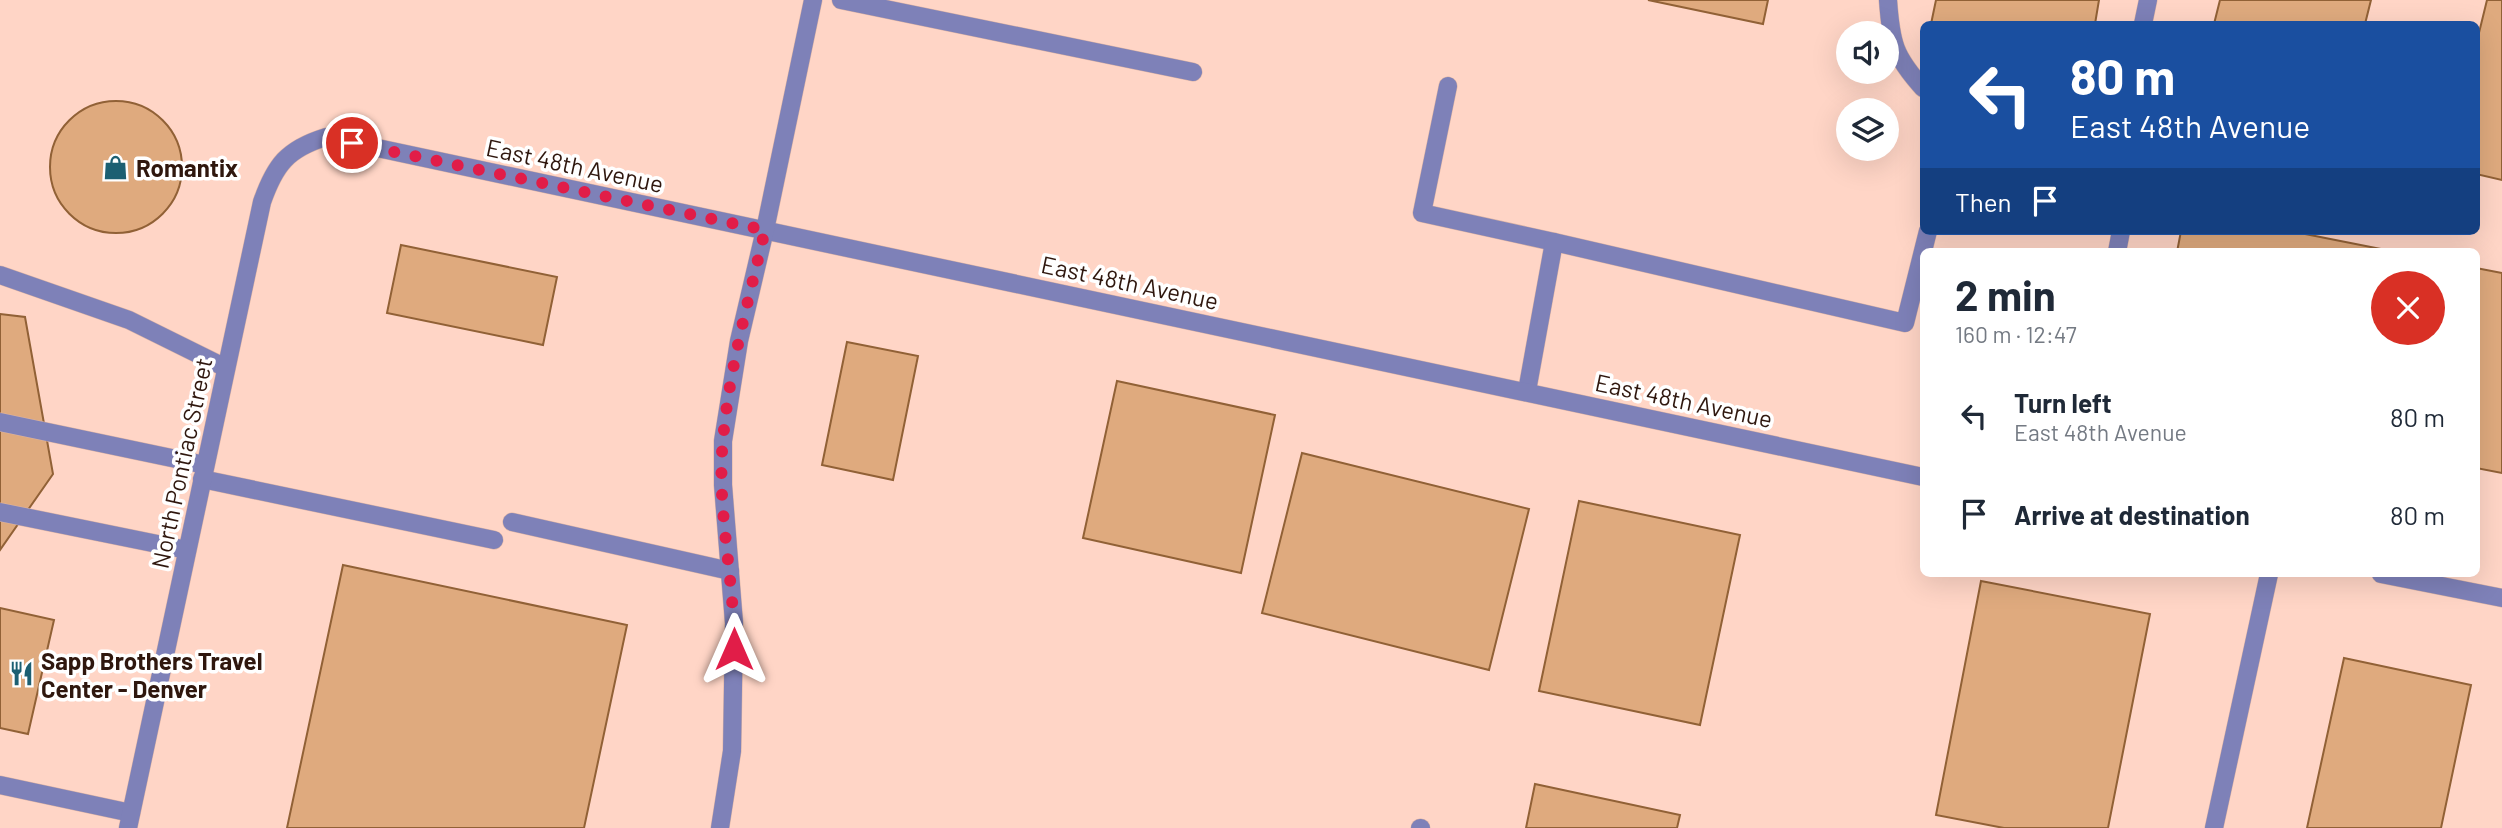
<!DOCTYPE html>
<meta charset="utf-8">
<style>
body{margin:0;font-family:Barlow,sans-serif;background:#f2f2f3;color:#1f2937;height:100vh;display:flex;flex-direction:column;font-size:26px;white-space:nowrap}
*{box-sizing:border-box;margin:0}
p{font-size:23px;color:#747a83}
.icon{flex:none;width:38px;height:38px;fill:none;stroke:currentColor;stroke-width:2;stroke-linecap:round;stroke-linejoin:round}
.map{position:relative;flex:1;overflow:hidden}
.details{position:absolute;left:1920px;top:248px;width:560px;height:329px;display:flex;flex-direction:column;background:#fff;border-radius:10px;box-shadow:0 7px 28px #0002}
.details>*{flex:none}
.banner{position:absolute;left:1920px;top:21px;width:560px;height:214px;border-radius:10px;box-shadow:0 7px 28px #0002;background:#1a4fa0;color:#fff;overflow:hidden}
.controls{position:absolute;left:1836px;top:21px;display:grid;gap:14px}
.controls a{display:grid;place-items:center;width:63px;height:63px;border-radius:50%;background:#fff;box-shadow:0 7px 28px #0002;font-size:35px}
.pin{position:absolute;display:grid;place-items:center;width:60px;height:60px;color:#fff;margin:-30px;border:4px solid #fff;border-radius:50%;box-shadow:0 2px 7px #0007}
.me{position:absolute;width:77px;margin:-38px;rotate:0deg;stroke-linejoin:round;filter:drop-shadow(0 0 5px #0008)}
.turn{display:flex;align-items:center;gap:24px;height:147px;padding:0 35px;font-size:32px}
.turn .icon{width:91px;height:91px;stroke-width:2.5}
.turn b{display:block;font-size:49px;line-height:60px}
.then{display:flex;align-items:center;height:66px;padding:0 35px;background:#0003;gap:14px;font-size:26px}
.round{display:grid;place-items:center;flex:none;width:74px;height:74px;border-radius:37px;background:#f2f2f3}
.headline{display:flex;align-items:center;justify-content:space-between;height:119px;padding:0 35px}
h1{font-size:42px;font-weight:700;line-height:52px}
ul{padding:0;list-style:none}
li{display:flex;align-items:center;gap:21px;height:98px;padding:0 35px}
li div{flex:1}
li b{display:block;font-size:26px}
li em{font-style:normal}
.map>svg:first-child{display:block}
</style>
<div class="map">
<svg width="2502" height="828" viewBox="0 0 2502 828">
<rect width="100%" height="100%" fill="#ffd5c6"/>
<!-- building -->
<g fill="#dfaa7e" stroke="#916136" stroke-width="2">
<polygon points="1648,0 1768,0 1763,24"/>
<polygon points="1936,0 2099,0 2095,24 1931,24"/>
<polygon points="2220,0 2371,0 2365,24 2214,24"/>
<polygon points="2487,0 2502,0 2502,180 2476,174 2476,45"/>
<circle cx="116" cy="167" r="66"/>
<polygon points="2181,231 2290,231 2396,252 2177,252"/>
<polygon points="401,245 557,277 543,345 387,313"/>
<polygon points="2476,268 2502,273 2502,473 2476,468"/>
<polygon points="0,314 25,317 53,474 0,550"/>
<polygon points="847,342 918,356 893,480 822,465"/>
<polygon points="1117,381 1275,415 1241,573 1083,538"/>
<polygon points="1302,453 1529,509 1489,670 1262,613"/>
<polygon points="1579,501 1740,535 1700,725 1539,691"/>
<polygon points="343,565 627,625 584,828 287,828"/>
<polygon points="1981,581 2150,614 2108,828 2004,828 1936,815"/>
<polygon points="0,608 54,620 28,734 0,728"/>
<polygon points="2344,658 2471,685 2441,828 2307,828"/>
<polygon points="1535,784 1680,815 1677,828 1526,828"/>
</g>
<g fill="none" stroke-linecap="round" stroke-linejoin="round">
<defs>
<g id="minor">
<polyline points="841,0 1193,72"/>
<path d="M1888 0C1891 43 1894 56 1923 88"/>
<polyline points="2143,24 2148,0"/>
<polyline points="1448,86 1422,213 1554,242"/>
<polyline points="2117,252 2121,231"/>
<polyline points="0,275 129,320 226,368"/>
<polyline points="1527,391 1554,242 1905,323 1928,231"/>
<polyline points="0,422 205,465"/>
<polyline points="202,479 494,540"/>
<polyline points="0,512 187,550"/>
<polyline points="512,522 730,571"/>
<polyline points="2381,574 2502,598"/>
<polyline points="0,785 131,813"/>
<path d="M128 828 262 202C275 165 287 149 326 137L1923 477"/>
<polyline points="720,828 732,751 734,623 723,485 723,441 739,341 765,230 813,0"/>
<polyline points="1420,828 1421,828"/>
<polyline points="2214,828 2269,574"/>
</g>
</defs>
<!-- minor casing -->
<use href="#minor" stroke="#dab3a5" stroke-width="19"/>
<!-- minor -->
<use href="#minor" stroke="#7e81b8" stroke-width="18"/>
</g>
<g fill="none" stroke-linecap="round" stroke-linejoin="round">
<!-- route -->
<path stroke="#e11d48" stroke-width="12" stroke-dasharray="0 21.6" d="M352 143 765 230C749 299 729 369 723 440 716 509 735 580 734 649"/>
</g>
<!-- icons -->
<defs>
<symbol id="shop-bare" viewBox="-9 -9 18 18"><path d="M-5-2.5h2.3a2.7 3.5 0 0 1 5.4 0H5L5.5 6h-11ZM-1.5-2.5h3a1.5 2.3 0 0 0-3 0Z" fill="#1c5f72" stroke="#fff" stroke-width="2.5" paint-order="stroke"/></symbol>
<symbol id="restaurant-bare" viewBox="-9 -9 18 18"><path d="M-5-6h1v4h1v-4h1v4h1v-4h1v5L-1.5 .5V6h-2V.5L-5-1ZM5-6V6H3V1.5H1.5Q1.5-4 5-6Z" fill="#1c5f72" stroke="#fff" stroke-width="2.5" paint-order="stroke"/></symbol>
</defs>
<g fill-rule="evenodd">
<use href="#shop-bare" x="98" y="150" width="35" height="35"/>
<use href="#restaurant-bare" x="4" y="656" width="35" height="35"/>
</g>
<g text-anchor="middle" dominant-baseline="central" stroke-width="7" stroke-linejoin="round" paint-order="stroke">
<!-- street labels -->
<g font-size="24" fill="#2f170e" stroke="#fff">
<text transform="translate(575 165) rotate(12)">East 48th Avenue</text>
<text transform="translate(1130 282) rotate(12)">East 48th Avenue</text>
<text transform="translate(1684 400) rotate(12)">East 48th Avenue</text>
<text transform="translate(181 463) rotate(-78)">North Pontiac Street</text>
</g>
<!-- poi labels -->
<g font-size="24" font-weight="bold" fill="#2f170e" stroke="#fff" text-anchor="start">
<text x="136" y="167">Romantix</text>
<text x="41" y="660">Sapp Brothers Travel<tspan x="41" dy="28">Center - Denver</tspan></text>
</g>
</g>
</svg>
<div class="controls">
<a><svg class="icon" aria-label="sound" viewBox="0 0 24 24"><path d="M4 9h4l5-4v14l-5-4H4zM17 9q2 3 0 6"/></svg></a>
<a><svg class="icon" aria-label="layers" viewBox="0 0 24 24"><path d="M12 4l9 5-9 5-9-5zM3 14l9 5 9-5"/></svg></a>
</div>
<div class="pin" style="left:352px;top:143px;background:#d93025"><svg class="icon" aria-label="arrive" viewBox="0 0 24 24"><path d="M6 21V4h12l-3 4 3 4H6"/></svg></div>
<svg class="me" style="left:734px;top:649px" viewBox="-20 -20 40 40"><path d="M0-17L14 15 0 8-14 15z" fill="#e11d48" stroke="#fff" stroke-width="4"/></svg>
<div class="banner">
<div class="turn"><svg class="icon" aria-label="left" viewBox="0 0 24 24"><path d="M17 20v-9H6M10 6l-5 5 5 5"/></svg><div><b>80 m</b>East 48th Avenue</div></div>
<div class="then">Then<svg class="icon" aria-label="arrive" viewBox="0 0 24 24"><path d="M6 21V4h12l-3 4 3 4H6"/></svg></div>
</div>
<section class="details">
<div class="headline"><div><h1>2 min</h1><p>160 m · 12:47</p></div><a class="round" style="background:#d93025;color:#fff"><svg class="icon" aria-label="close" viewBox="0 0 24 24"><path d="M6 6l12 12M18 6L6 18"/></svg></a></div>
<ul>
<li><svg class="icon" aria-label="left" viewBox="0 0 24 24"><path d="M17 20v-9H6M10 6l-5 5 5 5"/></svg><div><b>Turn left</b><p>East 48th Avenue</p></div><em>80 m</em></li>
<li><svg class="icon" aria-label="arrive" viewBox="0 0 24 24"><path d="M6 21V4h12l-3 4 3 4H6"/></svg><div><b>Arrive at destination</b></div><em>80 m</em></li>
</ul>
</section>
</div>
